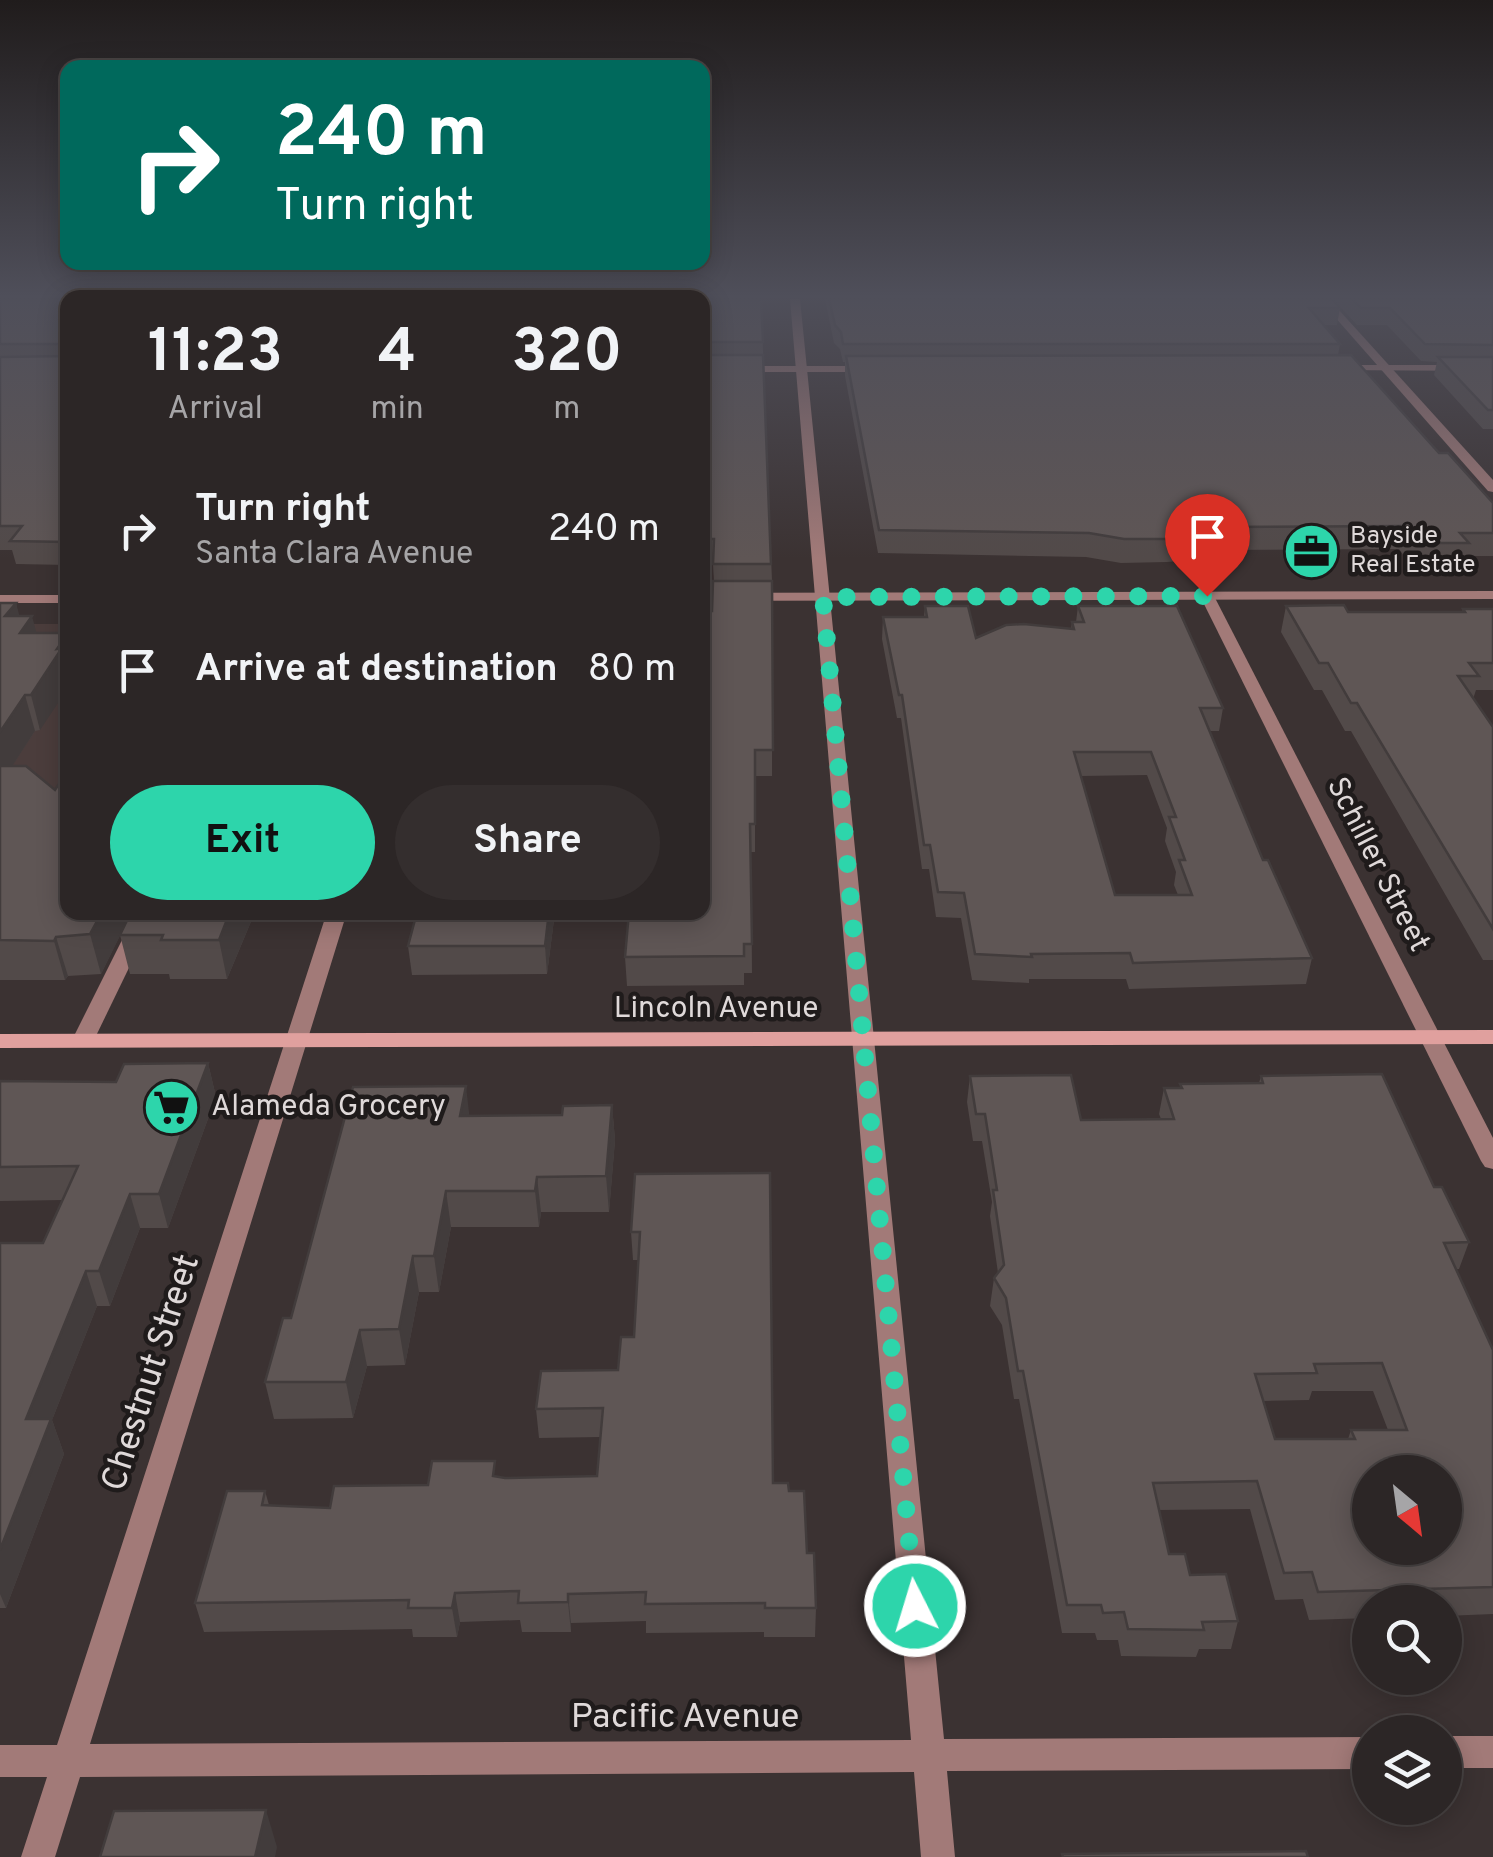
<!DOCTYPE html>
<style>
body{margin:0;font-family:Overpass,sans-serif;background:#342e2e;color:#f1f3f6;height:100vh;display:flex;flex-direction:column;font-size:38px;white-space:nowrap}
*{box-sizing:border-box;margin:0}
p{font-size:32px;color:#a6a5a7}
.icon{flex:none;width:55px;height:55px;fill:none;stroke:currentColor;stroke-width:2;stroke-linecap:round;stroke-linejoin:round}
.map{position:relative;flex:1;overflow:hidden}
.drawer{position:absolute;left:60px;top:290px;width:650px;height:630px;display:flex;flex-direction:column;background:#2c2626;border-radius:20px;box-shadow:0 5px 25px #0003,0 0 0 2px #484343}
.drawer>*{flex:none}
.top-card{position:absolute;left:60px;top:60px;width:650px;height:210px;border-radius:20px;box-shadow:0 5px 25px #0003,0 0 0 2px #484343;background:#00695c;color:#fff;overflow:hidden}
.needle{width:65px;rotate:151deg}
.controls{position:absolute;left:1352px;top:1455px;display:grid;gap:20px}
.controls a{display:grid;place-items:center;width:110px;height:110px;border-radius:50%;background:#2c2626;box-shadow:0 5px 25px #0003,0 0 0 2px #484343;font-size:50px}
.pin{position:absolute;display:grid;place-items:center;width:85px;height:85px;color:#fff;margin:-102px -42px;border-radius:50% 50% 50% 0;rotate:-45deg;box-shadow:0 0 10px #0007}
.pin .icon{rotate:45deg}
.me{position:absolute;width:110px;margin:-55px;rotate:355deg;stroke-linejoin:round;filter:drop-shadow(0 0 8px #0008)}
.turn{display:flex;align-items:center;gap:35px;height:210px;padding:0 50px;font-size:45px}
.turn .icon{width:130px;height:130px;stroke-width:2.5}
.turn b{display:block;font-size:70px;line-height:85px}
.eta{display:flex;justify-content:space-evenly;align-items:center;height:170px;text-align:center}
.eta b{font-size:60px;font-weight:700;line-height:70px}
.primary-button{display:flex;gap:20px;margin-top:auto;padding:20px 50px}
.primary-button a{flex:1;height:115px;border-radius:60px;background:#2dd5ab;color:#111;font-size:40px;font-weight:700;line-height:115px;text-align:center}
.primary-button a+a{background:#342e2e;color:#f1f3f6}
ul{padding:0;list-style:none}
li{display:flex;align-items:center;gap:30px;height:140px;padding:0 50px}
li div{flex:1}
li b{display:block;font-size:38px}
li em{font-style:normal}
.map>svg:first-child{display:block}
</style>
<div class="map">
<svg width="1493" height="1857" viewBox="0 0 1493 1857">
<rect width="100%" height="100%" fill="#3b3232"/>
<!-- built -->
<polygon fill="#4b3d3c" points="0,624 67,624 67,805 0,917"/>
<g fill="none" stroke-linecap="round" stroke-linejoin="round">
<!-- minor -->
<g fill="#a27a78" fill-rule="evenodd">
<polygon points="790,299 800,299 944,1739 1370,1737 1370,1769 947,1771 955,1857 921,1857 914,1772 80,1777 55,1857 21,1857 47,1777 0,1777 0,1745 57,1745 327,912 347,912 90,1744 911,1740"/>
<polygon points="1319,299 1329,299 1493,480 1493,492 1488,491"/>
<polygon points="1207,592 1214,596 1493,1138 1493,1169 1485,1167 1481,1161 1200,596"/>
<polygon points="136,912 156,912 94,1040 91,1045 75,1045 72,1040"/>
<rect x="1445" y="1736" width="48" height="32"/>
</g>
<!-- tertiary -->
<g fill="#a27a78" fill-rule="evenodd">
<polygon points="1335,365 1493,365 1493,371 1331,370 1329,368"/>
<polygon points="702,366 871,366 877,369 871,372 702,372"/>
<polygon points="1493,591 1493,599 702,601 702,593"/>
<rect x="0" y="595" width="68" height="8"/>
</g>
<!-- secondary -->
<polygon fill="#e0a09e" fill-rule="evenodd" points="1493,1030 1493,1044 0,1048 0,1034"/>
</g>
<!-- wall -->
<g fill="#524a49" fill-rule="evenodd">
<polygon points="0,299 68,299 68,565 16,564 12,550 0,550"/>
<polygon points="702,299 761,299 772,581 772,776 755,776 755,852 751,852 752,973 744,973 744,985 627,986 625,957 702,912 714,581 713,564 702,564"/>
<polygon points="825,299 1332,299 1340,308 1337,325 1324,325 1340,344 1338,355 1493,503 1493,556 1466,556 1463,567 1412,567 1399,549 1197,550 1197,553 1181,553 1180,561 1167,562 1121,563 1086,557 878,553 845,376 845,362 843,362 840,349 834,343"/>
<polygon points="1333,299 1493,299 1493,429 1483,429 1434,375 1437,362 1421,361 1387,325 1357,325"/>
<polygon points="0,603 16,603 40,730 35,731 12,766 68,912 255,912 227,979 170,979 169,974 130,974 120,935 101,974 68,976 65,980 0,980"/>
<path d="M925 606 976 638 1071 629 1072 622H1076L1078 606 1223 708 1219 731H1210L1263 860 1312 958 1306 984 1129 989 1126 979H1029V983L972 980 961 918 936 917 929 869H922L901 718H897L882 639 883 617H924ZM1147 775 1167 828 1165 841 1176 872 1174 885 1178 895H1115L1081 776Z"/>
<polygon points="1286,606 1348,612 1462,612 1463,609 1493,609 1493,690 1476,690 1473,699 1493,727 1493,960 1483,960 1351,731 1345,731 1322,690 1314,690 1281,632"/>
<polygon points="555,912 547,974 412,975 408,946"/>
<polygon points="208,1063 216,1097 168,1228 140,1228 110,1306 97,1306 52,1420 64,1454 6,1608 0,1608 0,1243 43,1243 63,1200 0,1201 0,1081 116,1082"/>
<path d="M970 1076 1081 1120 1161 1119 1159 1114 1164 1088H1180V1084L1259 1083 1261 1076 1434 1187 1469 1242 1459 1269H1456L1493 1350V1614L1445 1616V1602H1370V1618L1309 1620 1303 1599 1275 1600 1250 1509 1159 1510 1169 1554 1238 1621 1231 1649H1199L1196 1657 1121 1656 1118 1640H1097L1095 1633H1062L1019 1399H1014L1002 1325 990 1306 994 1278 998 1273 990 1216 992 1202 982 1141H973L967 1102ZM1312 1391H1373L1388 1430H1351L1348 1439H1275L1264 1401 1309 1400Z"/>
<polygon points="612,1105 615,1140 609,1212 541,1212 539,1227 451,1227 439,1292 419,1292 405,1365 367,1366 353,1418 274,1419 265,1382 291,1318 470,1116 562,1115"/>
<polygon points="635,1174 773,1483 789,1491 807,1553 816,1608 815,1637 764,1637 764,1632 646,1633 646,1621 571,1623 571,1632 522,1632 520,1620 460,1622 457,1637 413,1637 412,1629 204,1632 195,1603 265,1491 269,1505 330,1508 428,1485 497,1477 505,1478 597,1476 600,1437 539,1438 536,1409 618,1370 634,1337 639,1260 633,1260 631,1232"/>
</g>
<!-- shaded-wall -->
<g fill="#423c3c">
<polygon points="16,603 23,629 32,616 41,650 29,667 5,616"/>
<polygon points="68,633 68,688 40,730 31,695"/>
<polygon points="25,695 35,731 0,785 0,732"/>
<polygon points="102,912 132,912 101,974 90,934"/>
<polygon points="230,912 255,912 227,979 219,940"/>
<polygon points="549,912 555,912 547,974 545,946"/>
<polygon points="56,937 68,976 65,980 54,941"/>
<polygon points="208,1063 216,1097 168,1228 159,1194"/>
<polygon points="466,1086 470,1121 460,1116"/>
<polygon points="612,1105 615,1140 609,1212 606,1176"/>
<polygon points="537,1177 541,1212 539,1227 535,1191"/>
<polygon points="446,1191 451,1227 439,1292 434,1256"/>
<polygon points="130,1194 140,1228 110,1306 99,1271"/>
<polygon points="413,1256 419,1292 405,1365 399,1329"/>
<polygon points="86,1271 97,1306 52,1420 64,1454 6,1608 0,1594 0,1550 26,1419"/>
<polygon points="360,1330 367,1366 353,1418 346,1382"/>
<polygon points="455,1593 460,1622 457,1637 452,1608"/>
<polygon points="568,1594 571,1623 571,1632 568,1602"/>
<polygon points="266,1810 277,1847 275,1857 255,1857"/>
</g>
<!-- building -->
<g fill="#5f5655" stroke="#423c3c" stroke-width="2.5" fill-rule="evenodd">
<polygon points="0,299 68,299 68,542 10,541 22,526 0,526 0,357 66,356 64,344 0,344"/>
<polygon points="702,299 761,299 763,342 702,342"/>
<polygon points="829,299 1332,299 1340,308 1309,308 1340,344 843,344 841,332 835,325"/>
<polygon points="1352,299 1493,299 1493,345 1425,344 1390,308 1361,308"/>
<polygon points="702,355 763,355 771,564 713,564 714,539 702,539"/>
<polygon points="1351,355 1439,453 1448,453 1493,503 1493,533 1460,533 1469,543 1418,543 1405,526 1199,527 1200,530 1179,530 1183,538 1170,539 1124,539 1089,533 879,530 846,356"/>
<polygon points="1438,357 1493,357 1493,410 1488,410"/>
<polygon points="713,581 772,581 773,750 755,750 755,824 750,824 752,944 744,944 744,956 625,957 629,912 702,912 702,611 712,611"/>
<polygon points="0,603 16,603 5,616 32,616 20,633 68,633 57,649 62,648 31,695 25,695 0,732"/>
<polygon points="1344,605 1348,612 1465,612 1463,609 1493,609 1493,663 1469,663 1479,676 1458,676 1493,727 1493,929 1357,703 1351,703 1328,663 1319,663 1286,606"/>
<path d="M925 606H968L976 638 1006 625 1024 624 1074 629 1072 622H1084L1078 606H1177L1223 708H1200L1263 860H1268L1312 958 1133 963 1130 953 1031 954 1032 957 975 954 964 893 938 892 930 845H924L902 695H899L883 617H927ZM1074 752H1151L1176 817H1169L1185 860H1179L1192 895H1115Z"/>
<polygon points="0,766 26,766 55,790 68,770 68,912 102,912 90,934 56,937 54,941 0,940"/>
<polygon points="131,912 230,912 219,940 161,940 163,935 120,935"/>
<polygon points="417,912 549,912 545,946 408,946"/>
<polygon points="208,1063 159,1194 130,1194 99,1271 86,1271 26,1419 51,1419 0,1550 0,1243 43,1243 78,1166 0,1167 0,1081 116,1082 124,1064"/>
<path d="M1382 1074 1434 1187H1442L1469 1242 1444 1243 1493 1350V1587L1318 1592 1312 1572 1284 1573 1257 1481 1153 1483 1169 1554H1185L1190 1575 1226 1574 1238 1621 1202 1622 1204 1630 1128 1629 1124 1612 1103 1613 1101 1605H1067L1023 1371H1018L1006 1298 994 1278 1004 1265 993 1190H997L985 1114H976L970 1076 1071 1075 1081 1120 1174 1119 1164 1088H1182L1180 1084 1263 1083 1261 1076ZM1382 1363 1407 1430H1351L1355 1439H1275L1255 1374 1317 1373 1314 1364ZM1370 1472H1445V1548H1370Z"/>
<polygon points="466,1086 460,1116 562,1115 563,1106 612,1105 606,1176 537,1177 535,1191 446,1191 434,1256 413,1256 399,1329 360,1330 346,1382 265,1382 283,1318 291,1318 353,1087"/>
<polygon points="770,1173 773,1483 788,1483 789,1491 804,1491 807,1553 814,1553 816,1608 765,1608 765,1603 645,1604 646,1592 568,1594 568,1602 518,1603 519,1591 455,1593 452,1608 408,1608 409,1600 195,1603 227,1491 265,1491 262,1505 330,1508 334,1486 428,1485 432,1461 495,1461 493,1476 505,1478 597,1476 603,1408 536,1409 541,1371 618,1370 621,1337 634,1337 640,1232 631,1232 635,1174"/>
<polygon points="266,1810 255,1857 100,1857 114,1811"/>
<polygon points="1306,1851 1308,1857 1063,1857 1062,1854"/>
</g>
<!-- sky -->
<linearGradient id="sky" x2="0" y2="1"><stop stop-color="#201c1c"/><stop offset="0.53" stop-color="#4f4f5a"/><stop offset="1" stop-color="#4f4f5a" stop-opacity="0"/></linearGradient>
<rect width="1493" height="559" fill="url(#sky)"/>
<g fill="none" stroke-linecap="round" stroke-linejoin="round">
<!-- route -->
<polyline stroke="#2dd5ab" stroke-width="18" stroke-dasharray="0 32.4" points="915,1606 823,597 1207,596"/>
</g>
<!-- icons -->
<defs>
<symbol id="office-disc" viewBox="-11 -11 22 22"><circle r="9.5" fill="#2dd5ab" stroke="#1f1b1b"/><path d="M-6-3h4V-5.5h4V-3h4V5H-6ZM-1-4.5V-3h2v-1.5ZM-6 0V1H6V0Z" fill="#111"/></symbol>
<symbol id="supermarket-disc" viewBox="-11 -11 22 22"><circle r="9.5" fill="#2dd5ab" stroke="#1f1b1b"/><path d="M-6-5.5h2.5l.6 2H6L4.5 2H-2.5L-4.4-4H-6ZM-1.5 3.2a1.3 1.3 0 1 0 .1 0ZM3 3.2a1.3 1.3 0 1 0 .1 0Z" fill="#111"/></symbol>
</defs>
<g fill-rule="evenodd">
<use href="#office-disc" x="1280" y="520" width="63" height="63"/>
<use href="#supermarket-disc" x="140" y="1076" width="63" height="63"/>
</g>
<g text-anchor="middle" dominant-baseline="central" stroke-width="9" stroke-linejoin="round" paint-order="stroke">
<!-- far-poi labels -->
<g font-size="25" fill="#dfd9d9" stroke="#1f1b1b" text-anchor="start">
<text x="1350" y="537">Bayside<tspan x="1350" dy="29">Real Estate</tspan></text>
</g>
<!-- street labels -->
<g font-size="30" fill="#dfd9d9" stroke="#1f1b1b">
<text transform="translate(1377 865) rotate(63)">Schiller Street</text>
<text x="716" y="1009">Lincoln Avenue</text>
</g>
<!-- poi labels -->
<g font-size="30" fill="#dfd9d9" stroke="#1f1b1b" text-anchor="start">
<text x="211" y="1107">Alameda Grocery</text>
</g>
<!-- near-street labels -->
<g font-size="35" fill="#dfd9d9" stroke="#1f1b1b">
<text transform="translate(152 1373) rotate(-72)">Chestnut Street</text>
<text x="685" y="1718">Pacific Avenue</text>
</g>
</g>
</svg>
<div class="controls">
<a><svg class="needle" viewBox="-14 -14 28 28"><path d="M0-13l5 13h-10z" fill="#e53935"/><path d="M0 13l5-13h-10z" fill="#a6a5a7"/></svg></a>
<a><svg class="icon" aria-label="search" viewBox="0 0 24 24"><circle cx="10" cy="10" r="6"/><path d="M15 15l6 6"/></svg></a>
<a><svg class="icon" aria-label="layers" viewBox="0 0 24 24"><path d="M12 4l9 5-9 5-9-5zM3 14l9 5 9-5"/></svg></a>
</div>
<div class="pin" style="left:1207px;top:596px;background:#d93025"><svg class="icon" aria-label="arrive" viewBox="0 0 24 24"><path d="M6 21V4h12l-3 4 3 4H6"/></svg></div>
<svg class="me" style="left:915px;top:1606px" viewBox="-20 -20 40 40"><circle r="17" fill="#2dd5ab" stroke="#fff" stroke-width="3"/><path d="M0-11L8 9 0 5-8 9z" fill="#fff"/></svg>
<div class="top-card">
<div class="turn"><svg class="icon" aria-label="right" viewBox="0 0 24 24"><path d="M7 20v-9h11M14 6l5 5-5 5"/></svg><div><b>240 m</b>Turn right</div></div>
</div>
<section class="drawer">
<div class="eta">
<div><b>11:23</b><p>Arrival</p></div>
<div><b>4</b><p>min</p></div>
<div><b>320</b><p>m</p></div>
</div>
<ul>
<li><svg class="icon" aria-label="right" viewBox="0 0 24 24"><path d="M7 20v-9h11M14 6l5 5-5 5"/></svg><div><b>Turn right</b><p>Santa Clara Avenue</p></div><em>240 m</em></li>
<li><svg class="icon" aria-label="arrive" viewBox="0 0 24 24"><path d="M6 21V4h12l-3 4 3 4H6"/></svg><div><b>Arrive at destination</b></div><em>80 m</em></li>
</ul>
<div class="primary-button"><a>Exit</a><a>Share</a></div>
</section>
</div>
